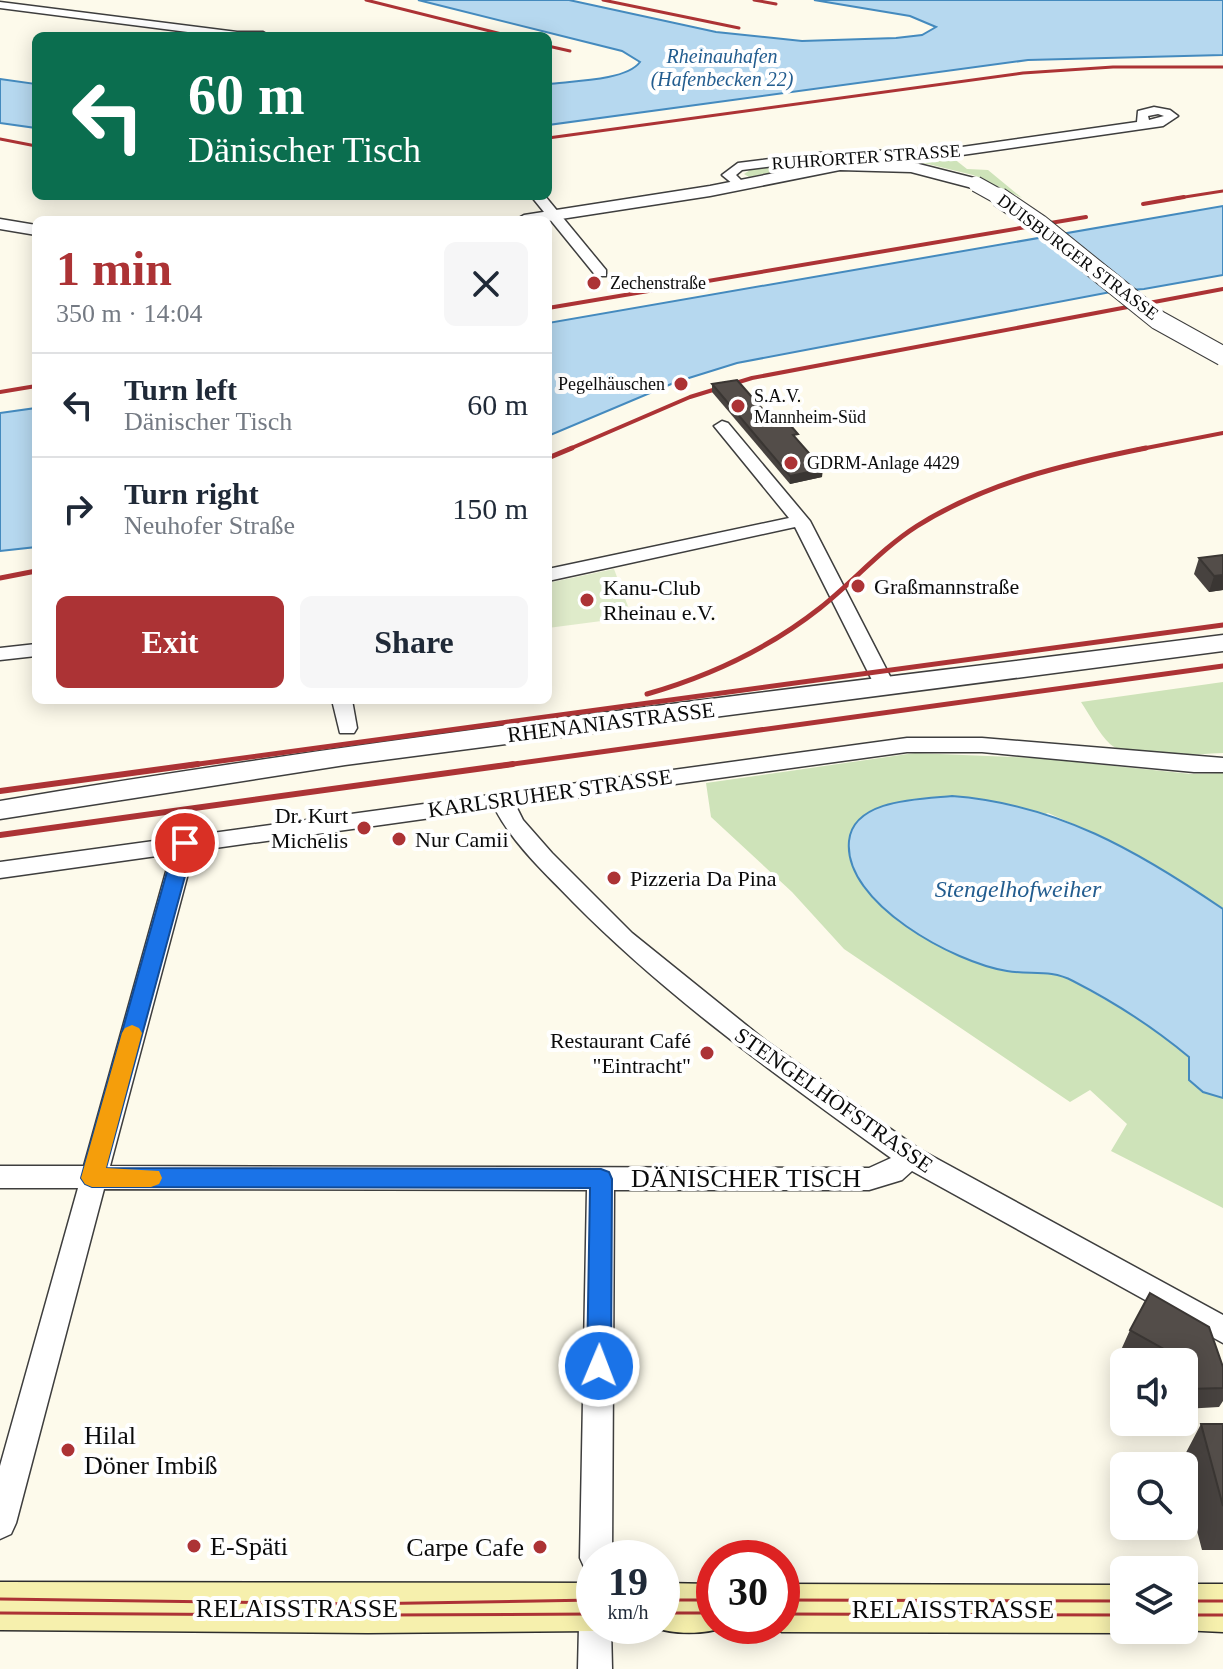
<!DOCTYPE html>
<meta charset="utf-8">
<style>
body{margin:0;font-family:"Times New Roman",serif;background:#f6f6f7;color:#1f2937;height:100vh;display:flex;flex-direction:column;font-size:30px;white-space:nowrap}
*{box-sizing:border-box;margin:0}
p{font-size:26px;color:#747a83}
.icon{flex:none;width:44px;height:44px;fill:none;stroke:currentColor;stroke-width:2;stroke-linecap:round;stroke-linejoin:round}
.map{position:relative;flex:1;overflow:hidden}
.details{position:absolute;left:32px;top:216px;width:520px;height:488px;display:flex;flex-direction:column;background:#fff;border-radius:12px;box-shadow:0 4px 20px #0003}
.details>*{flex:none}
.hud{position:absolute;left:32px;top:32px;width:520px;height:168px;border-radius:12px;box-shadow:0 4px 20px #0003;background:#0b6e4f;color:#fff;overflow:hidden}
.buttons{position:absolute;left:1110px;top:1348px;display:grid;gap:16px}
.buttons a{display:grid;place-items:center;width:88px;height:88px;border-radius:12px;background:#fff;box-shadow:0 4px 20px #0003;font-size:40px}
.speed{position:absolute;left:576px;top:1540px;display:flex;gap:16px;font-size:40px;font-weight:700;text-align:center}
.speed>*{display:grid;place-content:center;width:104px;height:104px;border-radius:50%;background:#fff;box-shadow:0 4px 20px #0003;line-height:1}
.speed small{font-size:20px;font-weight:400}
.speed .limit{border:12px solid #d22;background:#fff;color:#111}
.pin{position:absolute;display:grid;place-items:center;width:68px;height:68px;color:#fff;margin:-34px;border:4px solid #fff;border-radius:50%;box-shadow:0 2px 8px #0007}
.me{position:absolute;width:88px;margin:-44px;rotate:1deg;stroke-linejoin:round;filter:drop-shadow(0 0 6px #0008)}
.turn{display:flex;align-items:center;gap:28px;height:168px;padding:0 24px;font-size:36px}
.turn .icon{width:104px;height:104px;stroke-width:2.5}
.turn b{display:block;font-size:56px;line-height:68px}
.round{display:grid;place-items:center;flex:none;width:84px;height:84px;border-radius:12px;background:#f6f6f7}
.headline{display:flex;align-items:center;justify-content:space-between;height:136px;padding:0 24px}
h1{font-size:48px;font-weight:600;line-height:60px;color:#ac3335}
.primary-button{display:flex;gap:16px;margin-top:auto;padding:16px 24px}
.primary-button a{flex:1;height:92px;border-radius:12px;background:#ac3335;color:#fff;font-size:32px;font-weight:600;line-height:92px;text-align:center}
.primary-button a+a{background:#f6f6f7;color:#1f2937}
ul{padding:0;list-style:none}
li{display:flex;align-items:center;gap:24px;height:104px;padding:0 24px;border-top:2px solid #e0e1e3}
li div{flex:1}
li b{display:block;font-size:30px}
li em{font-style:normal}
.map>svg:first-child{display:block}
</style>
<div class="map">
<svg width="1223" height="1669" viewBox="0 0 1223 1669">
<rect width="100%" height="100%" fill="#fdfaeb"/>
<!-- green -->
<g fill="#cee3b9">
<polygon points="935,156 938,159 953,158 967,169 988,170 1022,198 973,175 928,164 890,159 820,162 749,177 744,174 753,168 854,157"/>
<path d="M1223 682V753C1195 754 1132 762 1110 744 1099 734 1090 715 1081 702Z"/>
<polygon points="915,753 1038,758 1191,774 1223,773 1223,909 1105,838 1048,813 863,887 899,922 963,957 1008,971 1043,971 1069,979 1153,1027 1190,1057 1203,1092 1223,1098 1223,1208 1111,1151 1127,1124 1090,1090 1070,1102 844,949 792,892 711,817 706,783"/>
</g>
<!-- pitch -->
<polygon fill="#dfebca" points="614,569 632,617 548,628 548,583"/>
<!-- water -->
<g fill="#b6d8ef" stroke="#448abe" stroke-width="2">
<path d="M418 0H569L716 32 802 41 896 38 922 35 936 27 910 16 814 0H1223V55L1028 60 548 125V84C571 81 626 81 640 62L622 51Z"/>
<polygon points="0,79 36,84 36,128 0,123"/>
<polygon points="1223,206 1223,275 1144,289 1116,291 737,363 676,382 548,436 548,323"/>
<polygon points="36,408 36,547 0,551 0,413"/>
<path d="M952 796C1057 804 1138 851 1223 909V1098L1203 1092 1189 1080V1057C1153 1027 1114 1002 1073 981 1050 969 1031 975 1007 971 955 963 843 903 849 841 853 799 920 799 952 796Z"/>
</g>
<g fill="none" stroke-linecap="round" stroke-linejoin="round">
<defs>
<g id="minor">
<polygon points="0,2 237,32 263,32 268,35 219,36 0,8"/>
<path d="M1154 107 1170 110 1178 116 1163 126 955 156 816 161 742 170 736 175 746 185 739 189 722 175 738 163 816 153 955 148 1137 122 1138 111ZM1158 114 1164 116 1149 120 1148 116Z"/>
<polygon points="531,196 545,196 606,270 606,276 596,276"/>
<polygon points="722,421 728,423 810,521 895,686 892,690 878,690 875,686 795,527 548,581 548,569 789,518 714,426"/>
<polygon points="36,644 36,656 0,660 0,648"/>
<polygon points="332,700 352,700 357,728 354,733 340,733"/>
<path d="M907 738H982L1223 758V772H1194L982 752H907L516 806 523 820 552 853 632 933 766 1041 919 1149 1223 1315V1343L912 1171 902 1180 869 1190H614L612 1558H594V1573L585 1569 580 1558 587 1190 104 1189 16 1523 11 1534 0 1539V1466L78 1188H0V1166H84L171 854 0 878V862ZM495 809C514 845 545 873 573 902 669 999 780 1078 891 1158L869 1168 110 1166 194 851Z"/>
<polygon points="594,1610 594,1626 611,1626 612,1669 578,1669 579,1626 583,1614"/>
</g>
<g id="tertiary">
<polygon points="840,160 911,162 982,180 984,184 976,189 911,172 840,170 710,196 548,221 515,220 524,215 710,186"/>
<polygon points="0,219 36,225 36,235 0,229"/>
<path d="M1223 635V651L345 765 0 819V801C406 732 815 687 1223 635Z"/>
</g>
<g id="secondary">
<polygon points="0,1582 594,1583 594,1626 606,1626 594,1631 368,1633 0,1630"/>
<path d="M662 1583 714 1584V1626H728C706 1635 672 1635 650 1626H662Z"/>
<polygon points="782,1584 1124,1585 1124,1630 1131,1630 1124,1633 782,1632 768,1626 782,1626"/>
<polygon points="1184,1584 1223,1584 1223,1632 1180,1630 1184,1630"/>
</g>
</defs>
<!-- minor casing -->
<use href="#minor" stroke="#3e3e3e" stroke-width="3"/>
<!-- tertiary casing -->
<use href="#tertiary" stroke="#3e3e3e" stroke-width="3"/>
<!-- secondary casing -->
<use href="#secondary" stroke="#2d2d2d" stroke-width="3"/>
<!-- minor -->
<use href="#minor" fill="#fff" fill-rule="evenodd"/>
<!-- tertiary -->
<use href="#tertiary" fill="#fff" fill-rule="evenodd"/>
<!-- secondary -->
<use href="#secondary" fill="#f6f0ad" fill-rule="evenodd"/>
<!-- tram -->
<g stroke="#ac3335" stroke-width="3">
<polyline points="0,1599 357,1604 594,1600"/>
<polyline points="662,1600 714,1600"/>
<polyline points="782,1600 1124,1601"/>
<polyline points="1184,1601 1223,1601"/>
<polyline points="0,1613 312,1615"/>
<polyline points="662,1613 714,1613"/>
<polyline points="782,1614 1124,1615"/>
<polyline points="384,1615 594,1614"/>
<polyline points="1184,1615 1223,1615"/>
</g>
<!-- rail-far3 -->
<g stroke="#ac3335" stroke-width="3">
<polyline points="366,0 510,36"/>
<polyline points="603,0 739,28"/>
<polyline points="754,0 776,4"/>
<polyline points="548,46 570,51"/>
<polyline points="548,138 1023,73 1113,67 1223,67"/>
<polyline points="0,139 36,146"/>
<polyline points="1172,199 1223,191"/>
</g>
<!-- rail-far2 -->
<g stroke="#ac3335" stroke-width="4">
<polyline points="1143,204 1184,197"/>
<polyline points="548,308 1086,217"/>
<polyline points="0,392 36,386"/>
<polyline points="567,450 690,397 752,378 1223,289"/>
<polyline points="1136,450 1223,433"/>
</g>
<!-- rail-far1 -->
<g stroke="#ac3335" stroke-width="5">
<polyline points="548,458 572,448"/>
<polyline points="0,578 36,571"/>
<path d="M647 694C710 676 768 649 820 608 853 582 881 549 917 526 987 482 1066 464 1146 448"/>
<polyline points="184,766 1223,625"/>
<polyline points="499,766 1223,666"/>
</g>
<!-- rail -->
<g stroke="#ac3335" stroke-width="6">
<polyline points="0,791 198,764"/>
<polyline points="0,835 513,764"/>
</g>
<defs>
<polyline id="tertiary-bridge-far1" points="976,184 1003,199"/>
<polyline id="tertiary-bridge" points="999,197 1039,224 1158,320 1223,356"/>
</defs>
<!-- tertiary-bridge-far1 casing -->
<use href="#tertiary-bridge-far1" stroke="#3e3e3e" stroke-width="17" stroke-linecap="butt"/>
<!-- tertiary-bridge casing -->
<use href="#tertiary-bridge" stroke="#3e3e3e" stroke-width="21" stroke-linecap="butt"/>
<!-- tertiary-bridge-far1 -->
<use href="#tertiary-bridge-far1" stroke="#fff" stroke-width="15"/>
<!-- tertiary-bridge -->
<use href="#tertiary-bridge" stroke="#fff" stroke-width="19"/>
</g>
<!-- wall -->
<g fill="#47423f">
<polygon points="712,384 798,441 822,477 790,484 712,392"/>
<polygon points="1223,555 1223,590 1209,592 1194,574 1199,558"/>
<polygon points="1130,1330 1223,1367 1223,1401 1219,1407 1184,1409 1184,1362 1141,1362 1121,1350"/>
<polygon points="1201,1424 1223,1424 1223,1550 1202,1550 1184,1481 1184,1466 1180,1466 1180,1464"/>
</g>
<!-- shaded-wall -->
<g fill="#3a3633">
<polygon points="823,469 822,477 790,484 790,476"/>
<polygon points="1223,575 1223,590 1209,592 1214,576"/>
</g>
<!-- building -->
<g fill="#534d49" stroke="#3a3633" stroke-width="2">
<polygon points="737,380 774,422 785,419 798,434 793,435 823,469 790,476 712,384"/>
<polygon points="1223,555 1223,575 1214,576 1199,558"/>
<polygon points="1150,1293 1209,1327 1223,1367 1223,1388 1189,1389 1184,1375 1184,1362 1180,1362 1178,1357 1130,1330"/>
<polygon points="1201,1424 1223,1424 1223,1506"/>
</g>
<!-- route -->
<polygon fill="#1a73e8" stroke="#114b97" stroke-width="2" points="185,837 194,843 106,1168 601,1169 609,1172 612,1179 611,1366 607,1374 599,1377 590,1374 587,1366 590,1188 92,1187 85,1184 81,1178 175,843"/>
<!-- slow -->
<polygon fill="#f59e0b" points="132,1025 139,1028 142,1033 106,1168 159,1171 162,1178 159,1184 151,1187 92,1187 85,1184 81,1178 122,1033 125,1028"/>
<!-- markers -->
<g fill="#ac3335" stroke="#fff" stroke-width="3">
<circle cx="594" cy="283" r="8"/>
<circle cx="681" cy="384" r="8"/>
<circle cx="738" cy="406" r="8"/>
<circle cx="791" cy="463" r="8"/>
<circle cx="858" cy="586" r="8"/>
<circle cx="587" cy="600" r="8"/>
<circle cx="364" cy="828" r="8"/>
<circle cx="399" cy="839" r="8"/>
<circle cx="614" cy="878" r="8"/>
<circle cx="707" cy="1053" r="8"/>
<circle cx="68" cy="1450" r="8"/>
<circle cx="194" cy="1546" r="8"/>
<circle cx="540" cy="1547" r="8"/>
</g>
<g text-anchor="middle" dominant-baseline="central" stroke-width="8" stroke-linejoin="round" paint-order="stroke">
<!-- far-street labels -->
<g font-size="18" fill="#0b0b0b" stroke="#fff">
<text transform="translate(866 157) rotate(-4)">RUHRORTER STRASSE</text>
<text transform="translate(1078 257) rotate(37)">DUISBURGER STRASSE</text>
</g>
<!-- far-poi labels -->
<g font-size="18" fill="#0b0b0b" stroke="#fff" text-anchor="start">
<text x="610" y="283">Zechenstraße</text>
<text x="665" y="384" text-anchor="end">Pegelhäuschen</text>
<text x="754" y="396">S.A.V.<tspan x="754" dy="21">Mannheim-Süd</tspan></text>
<text x="807" y="463">GDRM-Anlage 4429</text>
</g>
<!-- far-water labels -->
<g font-size="20" font-style="italic" fill="#235d8f" stroke="#fff">
<text x="722" y="56">Rheinauhafen<tspan x="722" dy="23">(Hafenbecken 22)</tspan></text>
</g>
<!-- poi labels -->
<g font-size="22" fill="#0b0b0b" stroke="#fff" text-anchor="start">
<text x="874" y="586">Graßmannstraße</text>
<text x="603" y="587">Kanu-Club<tspan x="603" dy="25">Rheinau e.V.</tspan></text>
<text x="348" y="815" text-anchor="end">Dr. Kurt<tspan x="348" dy="25">Michelis</tspan></text>
<text x="415" y="839">Nur Camii</text>
<text x="630" y="878">Pizzeria Da Pina</text>
<text x="691" y="1040" text-anchor="end">Restaurant Café<tspan x="691" dy="25">"Eintracht"</tspan></text>
</g>
<!-- street labels -->
<g font-size="22" fill="#0b0b0b" stroke="#fff">
<text transform="translate(611 722) rotate(-7)">RHENANIASTRASSE</text>
<text transform="translate(550 793) rotate(-8)">KARLSRUHER STRASSE</text>
<text transform="translate(834 1100) rotate(35)">STENGELHOFSTRASSE</text>
</g>
<!-- water labels -->
<g font-size="24" font-style="italic" fill="#235d8f" stroke="#fff">
<text x="1018" y="889">Stengelhofweiher</text>
</g>
<!-- near-street labels -->
<g font-size="26" fill="#0b0b0b" stroke="#fff">
<text x="746" y="1178">DÄNISCHER TISCH</text>
<text x="297" y="1608">RELAISSTRASSE</text>
<text x="953" y="1609">RELAISSTRASSE</text>
</g>
<!-- near-poi labels -->
<g font-size="26" fill="#0b0b0b" stroke="#fff" text-anchor="start">
<text x="84" y="1435">Hilal<tspan x="84" dy="30">Döner Imbiß</tspan></text>
<text x="210" y="1546">E-Späti</text>
<text x="524" y="1547" text-anchor="end">Carpe Cafe</text>
</g>
</g>
</svg>
<div class="buttons">
<a><svg class="icon" aria-label="sound" viewBox="0 0 24 24"><path d="M4 9h4l5-4v14l-5-4H4zM17 9q2 3 0 6"/></svg></a>
<a><svg class="icon" aria-label="search" viewBox="0 0 24 24"><circle cx="10" cy="10" r="6"/><path d="M15 15l6 6"/></svg></a>
<a><svg class="icon" aria-label="layers" viewBox="0 0 24 24"><path d="M12 4l9 5-9 5-9-5zM3 14l9 5 9-5"/></svg></a>
</div>
<div class="speed"><div>19<small>km/h</small></div><div class="limit">30</div></div>
<div class="pin" style="left:185px;top:843px;background:#d93025"><svg class="icon" aria-label="arrive" viewBox="0 0 24 24"><path d="M6 21V4h12l-3 4 3 4H6"/></svg></div>
<svg class="me" style="left:599px;top:1366px" viewBox="-20 -20 40 40"><circle r="17" fill="#1a73e8" stroke="#fff" stroke-width="3"/><path d="M0-11L8 9 0 5-8 9z" fill="#fff"/></svg>
<div class="hud">
<div class="turn"><svg class="icon" aria-label="left" viewBox="0 0 24 24"><path d="M17 20v-9H6M10 6l-5 5 5 5"/></svg><div><b>60 m</b>Dänischer Tisch</div></div>
</div>
<section class="details">
<div class="headline"><div><h1>1 min</h1><p>350 m · 14:04</p></div><a class="round"><svg class="icon" aria-label="close" viewBox="0 0 24 24"><path d="M6 6l12 12M18 6L6 18"/></svg></a></div>
<ul>
<li><svg class="icon" aria-label="left" viewBox="0 0 24 24"><path d="M17 20v-9H6M10 6l-5 5 5 5"/></svg><div><b>Turn left</b><p>Dänischer Tisch</p></div><em>60 m</em></li>
<li><svg class="icon" aria-label="right" viewBox="0 0 24 24"><path d="M7 20v-9h11M14 6l5 5-5 5"/></svg><div><b>Turn right</b><p>Neuhofer Straße</p></div><em>150 m</em></li>
</ul>
<div class="primary-button"><a>Exit</a><a>Share</a></div>
</section>
</div>
